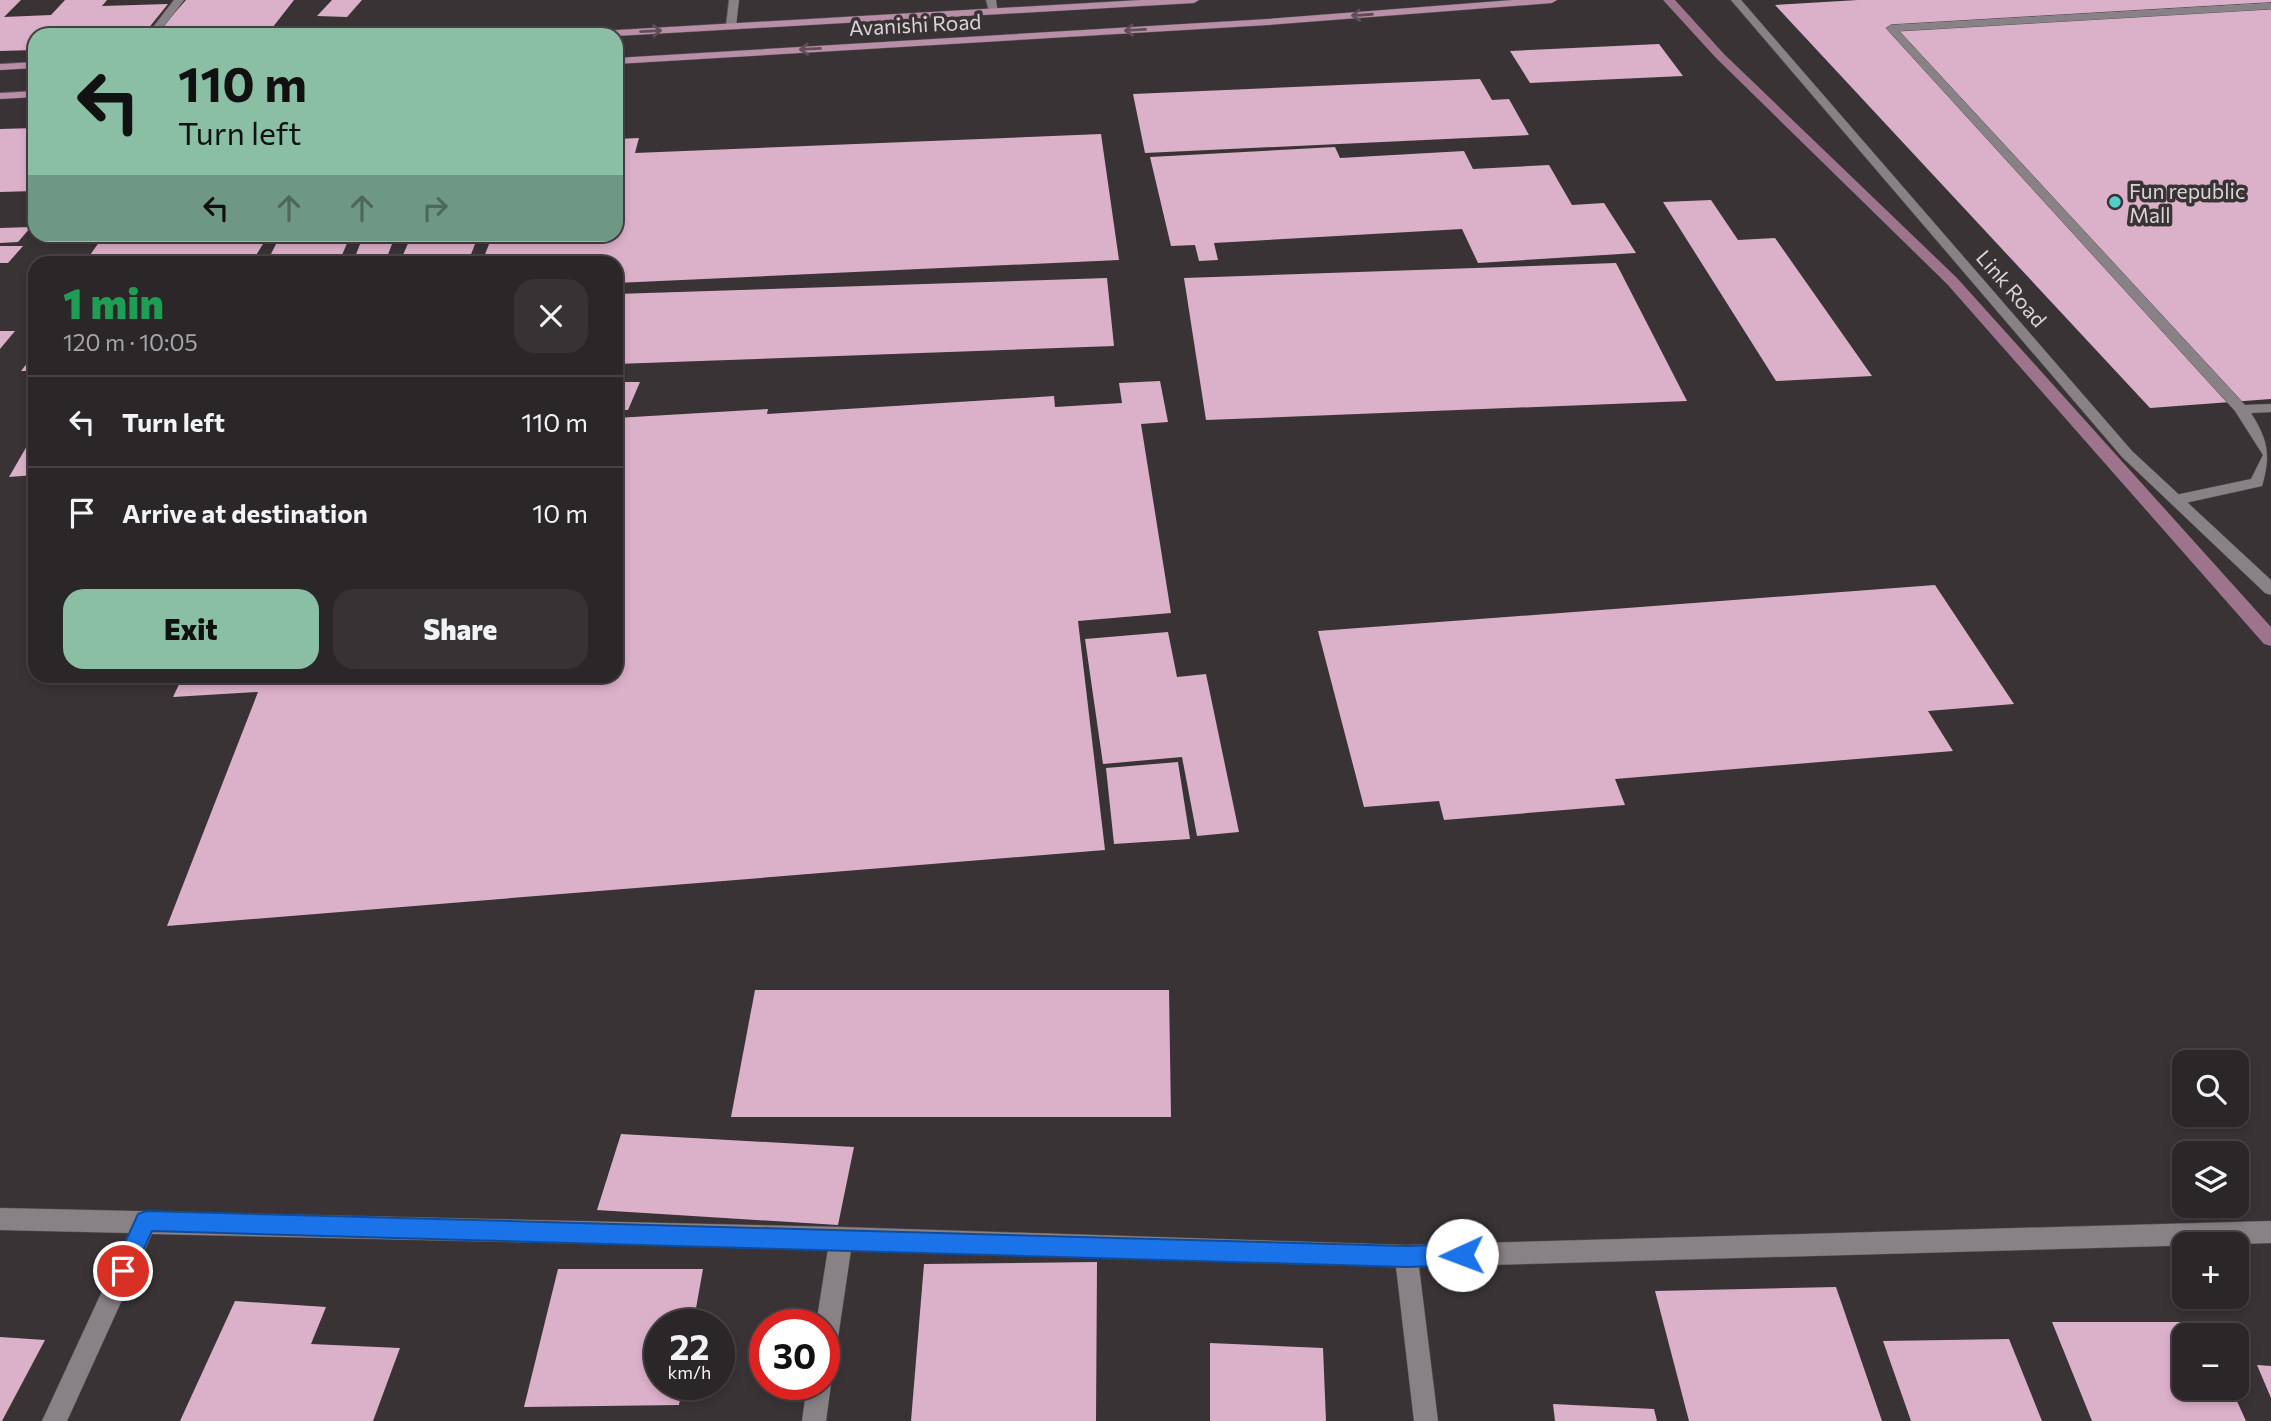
<!DOCTYPE html>
<meta charset="utf-8">
<style>
body{margin:0;font-family:Commissioner,sans-serif;background:#373234;color:#f1f3f6;height:100vh;display:flex;flex-direction:column;font-size:26px;white-space:nowrap}
*{box-sizing:border-box;margin:0}
p{font-size:23px;color:#a6a5a8}
.icon{flex:none;width:38px;height:38px;fill:none;stroke:currentColor;stroke-width:2;stroke-linecap:round;stroke-linejoin:round}
.map{position:relative;flex:1;overflow:hidden}
.panel{position:absolute;left:28px;top:256px;width:595px;height:427px;display:flex;flex-direction:column;background:#2b2628;border-radius:21px;box-shadow:0 4px 10px #0003,0 0 0 2px #474345}
.panel>*{flex:none}
.top-card{position:absolute;left:28px;top:28px;width:595px;height:214px;border-radius:21px;box-shadow:0 4px 10px #0003,0 0 0 2px #474345;background:#8abfa5;color:#111;overflow:hidden}
.controls{position:absolute;left:2172px;top:1050px;display:grid;gap:14px}
.controls a{display:grid;place-items:center;width:77px;height:77px;border-radius:14px;background:#2b2628;box-shadow:0 4px 10px #0003,0 0 0 2px #474345;font-size:35px}
.speed{position:absolute;left:644px;top:1309px;display:flex;gap:14px;font-size:35px;font-weight:700;text-align:center}
.speed>*{display:grid;place-content:center;width:91px;height:91px;border-radius:50%;background:#2b2628;box-shadow:0 4px 10px #0003,0 0 0 2px #474345;line-height:1}
.speed small{font-size:18px;font-weight:400}
.speed .limit{border:10px solid #d22;background:#fff;color:#111}
.pin{position:absolute;display:grid;place-items:center;width:60px;height:60px;color:#fff;margin:-30px;border:4px solid #fff;border-radius:50%;box-shadow:0 2px 7px #0007}
.me{position:absolute;width:77px;margin:-38px;rotate:268deg;stroke-linejoin:round;filter:drop-shadow(0 0 5px #0008)}
.turn{display:flex;align-items:center;gap:24px;height:147px;padding:0 35px;font-size:32px}
.turn .icon{width:91px;height:91px;stroke-width:2.5}
.turn b{display:block;font-size:49px;line-height:60px}
.lanes{display:flex;align-items:center;height:66px;padding:0 35px;background:#0003;justify-content:center;gap:35px;direction:ltr}
.lanes .off{opacity:.35}
.round{display:grid;place-items:center;flex:none;width:74px;height:74px;border-radius:21px;background:#373234}
.summary{display:flex;align-items:center;justify-content:space-between;height:119px;padding:0 35px}
h1{font-size:42px;font-weight:800;line-height:52px;color:#1e9e55}
.primary-button{display:flex;gap:14px;margin-top:auto;padding:14px 35px}
.primary-button a{flex:1;height:80px;border-radius:21px;background:#8abfa5;color:#111;font-size:28px;font-weight:800;line-height:80px;text-align:center}
.primary-button a+a{background:#373234;color:#f1f3f6}
ul{padding:0;list-style:none}
li{display:flex;align-items:center;gap:21px;height:91px;padding:0 35px;border-top:2px solid #474345}
li div{flex:1}
li b{display:block;font-size:26px}
li em{font-style:normal}
.map>svg:first-child{display:block}
</style>
<div class="map">
<svg width="2271" height="1421" viewBox="0 0 2271 1421">
<rect width="100%" height="100%" fill="#393336"/>
<g fill="none" stroke-linecap="round" stroke-linejoin="round">
<!-- stream -->
<polygon fill="#9d748c" fill-rule="evenodd" points="1663,0 1675,0 1724,54 1957,278 2271,627 2271,646 2264,644 1947,284 1716,58"/>
</g>
<!-- building -->
<g fill="#dbb0c9">
<polygon points="0,0 21,0 4,17 51,15 65,0 107,0 102,6 168,4 143,35 35,35 35,50 0,51"/>
<polygon points="186,0 294,0 269,32 155,35"/>
<polygon points="332,0 362,0 347,17 317,16"/>
<polygon points="1858,0 2271,0 2271,399 2150,408 1775,5"/>
<polygon points="1659,44 1683,76 1530,83 1510,51"/>
<polygon points="1480,79 1492,100 1509,99 1529,135 1145,153 1133,94"/>
<polygon points="35,128 35,191 0,192 0,129"/>
<polygon points="1101,134 1119,260 616,283 616,262 482,262 493,234 616,234 616,139 639,138 635,153"/>
<polygon points="1335,147 1340,158 1464,151 1473,169 1549,165 1572,205 1604,203 1636,253 1478,263 1462,229 1214,243 1218,260 1199,261 1195,245 1171,246 1150,157"/>
<polygon points="1711,200 1738,240 1775,238 1872,376 1776,381 1663,202"/>
<polygon points="31,227 18,242 0,243 0,228"/>
<polygon points="105,234 269,234 252,262 85,262"/>
<polygon points="281,234 351,234 339,262 267,262"/>
<polygon points="364,234 396,234 385,262 353,262"/>
<polygon points="412,234 479,234 468,262 400,262"/>
<polygon points="0,246 23,246 8,263 0,263"/>
<polygon points="1616,263 1687,401 1206,420 1184,278"/>
<polygon points="1107,278 1114,346 616,364 616,294"/>
<polygon points="0,331 15,331 0,349"/>
<polygon points="35,353 35,371 21,371"/>
<polygon points="1160,381 1168,422 1141,424 1171,613 1078,621 1105,850 167,926 258,692 173,697 183,676 616,676 616,418 768,409 767,414 1054,396 1055,407 1122,403 1119,383"/>
<polygon points="616,382 640,382 628,410 616,410"/>
<polygon points="35,432 35,475 9,477"/>
<polygon points="1935,585 2014,704 1928,711 1953,751 1615,779 1625,805 1444,820 1439,801 1364,807 1318,631"/>
<polygon points="1168,632 1177,677 1206,674 1239,832 1197,836 1182,757 1103,764 1085,639"/>
<polygon points="1178,762 1190,839 1114,844 1106,768"/>
<polygon points="755,990 1169,990 1171,1117 731,1117"/>
<polygon points="621,1134 854,1147 838,1225 597,1210"/>
<polygon points="1097,1262 1096,1421 911,1421 924,1264"/>
<polygon points="558,1269 703,1269 693,1325 660,1325 660,1384 683,1384 679,1405 524,1407"/>
<polygon points="1836,1287 1882,1421 1689,1421 1655,1291"/>
<polygon points="235,1301 326,1307 311,1344 400,1348 373,1421 180,1421"/>
<polygon points="2052,1322 2200,1322 2206,1335 2184,1335 2184,1388 2231,1388 2246,1421 2092,1421"/>
<polygon points="0,1337 45,1340 2,1421 0,1421"/>
<polygon points="2009,1339 2042,1421 1911,1421 1883,1341"/>
<polygon points="1210,1343 1323,1348 1326,1421 1210,1421"/>
<polygon points="2257,1365 2271,1366 2271,1398"/>
<polygon points="1553,1404 1654,1409 1657,1421 1555,1421"/>
</g>
<g fill="none" stroke-linecap="round" stroke-linejoin="round">
<defs>
<g id="service">
<polygon points="729,0 739,0 736,26 731,29 726,26"/>
<polygon points="986,0 996,0 998,14 990,14"/>
<path d="M2271 3V9L1899 31 2245 405 2271 404V412L2251 413C2268 440 2271 455 2262 486L2176 505 2168 500 2171 496 2251 479 2263 455 2235 411 1886 28 1891 25Z"/>
</g>
<g id="minor">
<polygon points="174,0 184,0 157,35 147,35"/>
<polygon points="0,1208 841,1227 1406,1245 2271,1221 2271,1243 1419,1267 1438,1421 1414,1421 1396,1267 851,1250 836,1351 833,1360 824,1363 824,1325 816,1325 828,1249 152,1234 67,1421 42,1421 129,1233 0,1230"/>
<polygon points="824,1374 831,1384 826,1421 802,1421 807,1384 824,1384"/>
</g>
<polygon id="tertiary" points="1731,0 1741,0 2132,451 2271,580 2271,595 2265,593 2122,457"/>
<g id="primary">
<polygon points="1141,0 1199,0 1194,3 616,36 578,35 583,32"/>
<polygon points="1513,0 1557,0 1552,3 1268,25 616,64 616,58 1268,19"/>
<polygon points="35,62 35,68 0,70 0,64"/>
<polygon points="35,91 35,97 0,99 0,93"/>
</g>
</defs>
<!-- service casing -->
<use href="#service" stroke="#585255" stroke-width="1"/>
<!-- minor casing -->
<use href="#minor" stroke="#585255" stroke-width="1"/>
<!-- tertiary casing -->
<use href="#tertiary" stroke="#585255" stroke-width="1"/>
<!-- primary casing -->
<use href="#primary" stroke="#585255" stroke-width="1"/>
<!-- service -->
<use href="#service" fill="#888185" fill-rule="evenodd"/>
<!-- minor -->
<use href="#minor" fill="#888185" fill-rule="evenodd"/>
<!-- tertiary -->
<use href="#tertiary" fill="#888185" fill-rule="evenodd"/>
<!-- primary -->
<use href="#primary" fill="#b98ea7" fill-rule="evenodd"/>
</g>
<!-- one-way arrows -->
<defs><path id="oneway-shaft" d="M-6 0H5M1.5-3L5.5 0L1.5 3" fill="none" stroke-width="1.6" stroke-linecap="round" stroke-linejoin="round" transform="scale(1.75)"/></defs>
<g stroke="#5f4e58">
<use href="#oneway-shaft" transform="translate(1362 15) rotate(176)"/>
<use href="#oneway-shaft" transform="translate(1135 30) rotate(177)"/>
<use href="#oneway-shaft" transform="translate(651 31) rotate(-3)"/>
<use href="#oneway-shaft" transform="translate(810 49) rotate(177)"/>
</g>
<!-- route -->
<polygon fill="#1a73e8" stroke="#114b97" stroke-width="2" points="146,1211 1406,1246 1462,1244 1469,1247 1472,1255 1469,1262 1462,1265 1406,1267 152,1231 130,1279 123,1282 115,1279 112,1271 138,1214"/>
<!-- markers -->
<circle fill="#53cdcb" stroke="#393336" stroke-width="2.5" cx="2115" cy="202" r="7"/>
<g text-anchor="middle" dominant-baseline="central" stroke-width="7" stroke-linejoin="round" paint-order="stroke">
<!-- far-street labels -->
<g font-size="21" fill="#d9d5d7" stroke="#393336">
<text transform="translate(915 24) rotate(-3)">Avanishi Road</text>
<text transform="translate(2012 288) rotate(49)">Link Road</text>
</g>
<!-- far-poi labels -->
<g font-size="21" fill="#d9d5d7" stroke="#393336" text-anchor="start">
<text x="2129" y="190">Fun republic<tspan x="2129" dy="24">Mall</tspan></text>
</g>
</g>
</svg>
<div class="controls">
<a><svg class="icon" aria-label="search" viewBox="0 0 24 24"><circle cx="10" cy="10" r="6"/><path d="M15 15l6 6"/></svg></a>
<a><svg class="icon" aria-label="layers" viewBox="0 0 24 24"><path d="M12 4l9 5-9 5-9-5zM3 14l9 5 9-5"/></svg></a>
<a>+</a>
<a>−</a>
</div>
<div class="speed"><div>22<small>km/h</small></div><div class="limit">30</div></div>
<div class="pin" style="left:123px;top:1271px;background:#d93025"><svg class="icon" aria-label="arrive" viewBox="0 0 24 24"><path d="M6 21V4h12l-3 4 3 4H6"/></svg></div>
<svg class="me" style="left:1462px;top:1255px" viewBox="-20 -20 40 40"><circle r="19" fill="#fff"/><path d="M0-13L10 11 0 6-10 11z" fill="#1a73e8"/></svg>
<div class="top-card">
<div class="turn"><svg class="icon" aria-label="left" viewBox="0 0 24 24"><path d="M17 20v-9H6M10 6l-5 5 5 5"/></svg><div><b>110 m</b>Turn left</div></div>
<div class="lanes"><svg class="icon" aria-label="left" viewBox="0 0 24 24"><path d="M17 20v-9H6M10 6l-5 5 5 5"/></svg><svg class="icon off" aria-label="ahead" viewBox="0 0 24 24"><path d="M12 20V5M6 11l6-6 6 6"/></svg><svg class="icon off" aria-label="ahead" viewBox="0 0 24 24"><path d="M12 20V5M6 11l6-6 6 6"/></svg><svg class="icon off" aria-label="right" viewBox="0 0 24 24"><path d="M7 20v-9h11M14 6l5 5-5 5"/></svg></div>
</div>
<section class="panel">
<div class="summary"><div><h1>1 min</h1><p>120 m · 10:05</p></div><a class="round"><svg class="icon" aria-label="close" viewBox="0 0 24 24"><path d="M6 6l12 12M18 6L6 18"/></svg></a></div>
<ul>
<li><svg class="icon" aria-label="left" viewBox="0 0 24 24"><path d="M17 20v-9H6M10 6l-5 5 5 5"/></svg><div><b>Turn left</b></div><em>110 m</em></li>
<li><svg class="icon" aria-label="arrive" viewBox="0 0 24 24"><path d="M6 21V4h12l-3 4 3 4H6"/></svg><div><b>Arrive at destination</b></div><em>10 m</em></li>
</ul>
<div class="primary-button"><a>Exit</a><a>Share</a></div>
</section>
</div>
